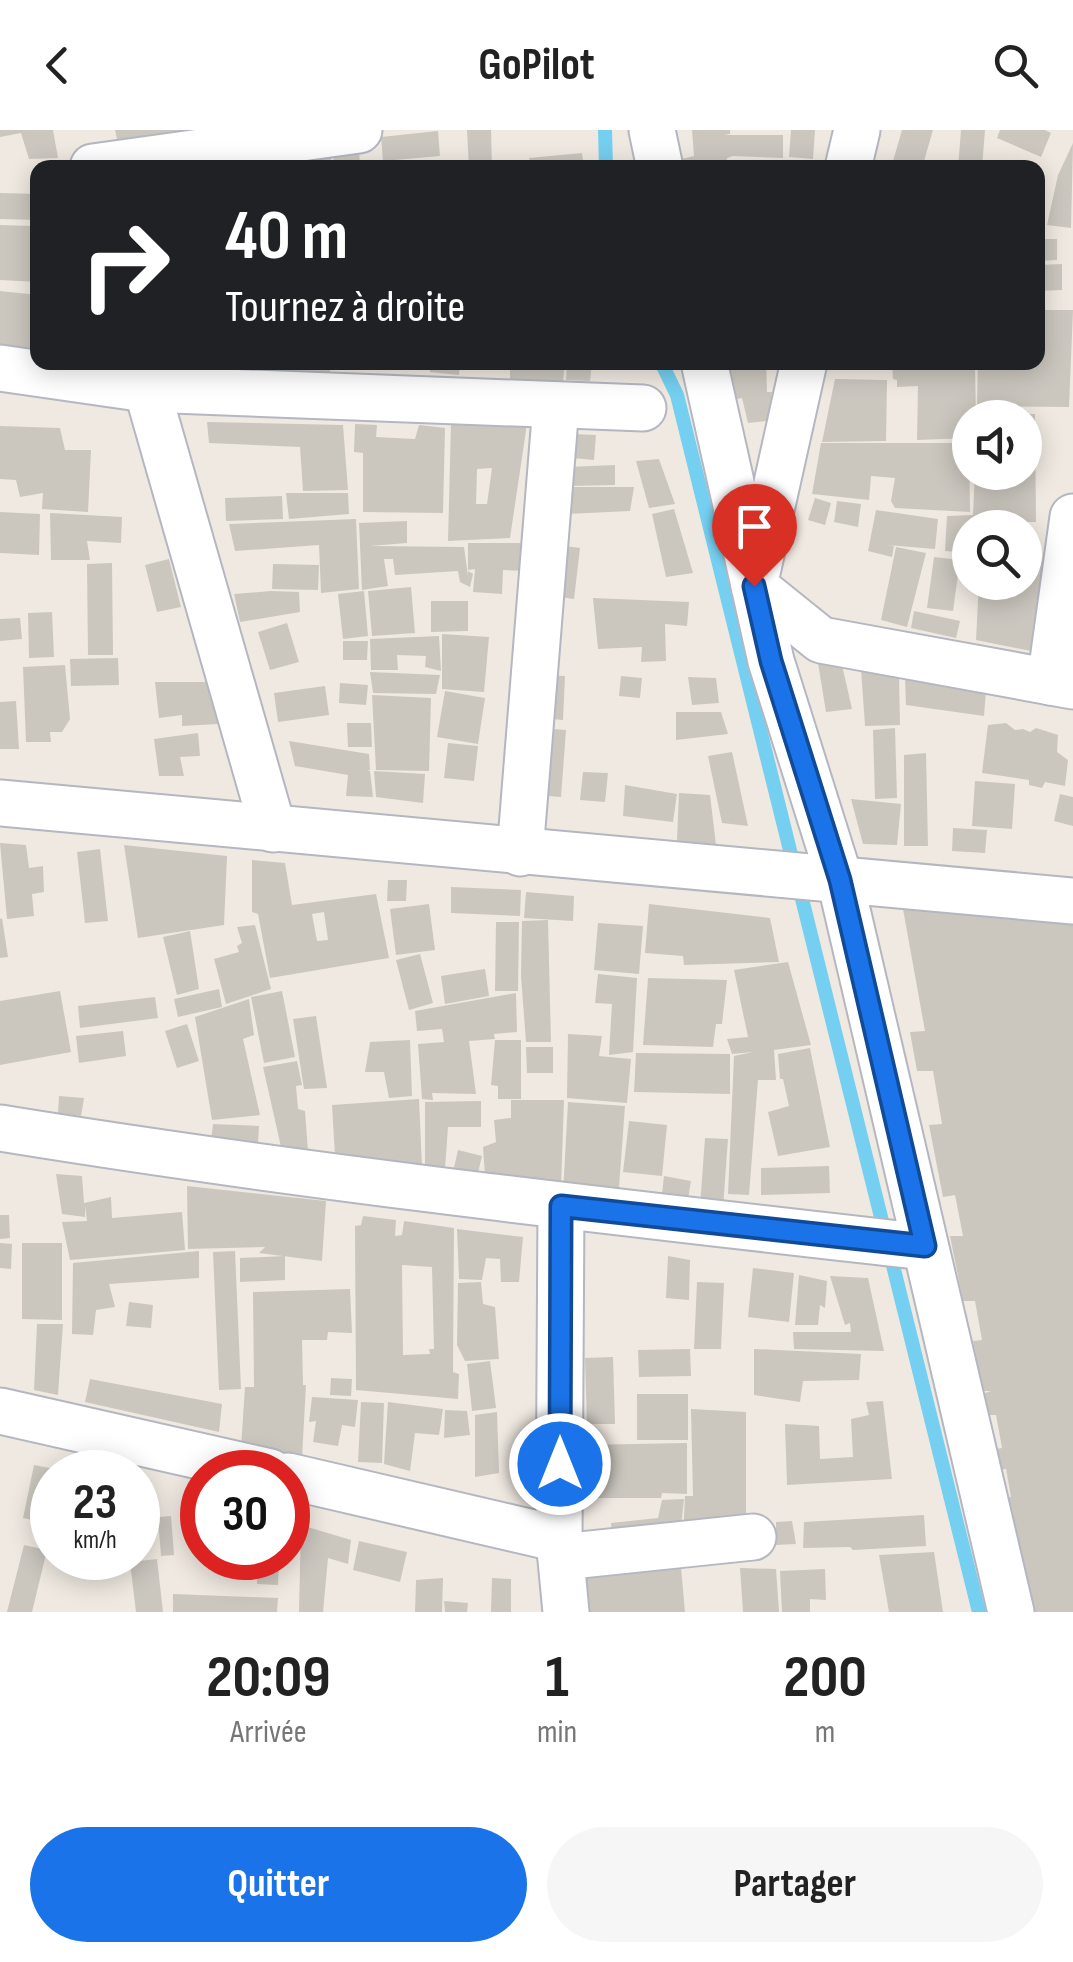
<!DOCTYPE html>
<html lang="fr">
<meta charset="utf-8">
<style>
body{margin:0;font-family:"Sofia Sans Condensed",sans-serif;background:#f6f6f6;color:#222;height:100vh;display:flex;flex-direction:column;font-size:38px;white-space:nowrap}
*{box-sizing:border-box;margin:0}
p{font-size:32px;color:#767676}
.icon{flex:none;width:55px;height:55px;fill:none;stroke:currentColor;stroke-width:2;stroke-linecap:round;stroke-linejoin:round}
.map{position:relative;height:1482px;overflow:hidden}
.side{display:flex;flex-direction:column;background:#fff;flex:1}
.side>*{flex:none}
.hud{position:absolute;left:30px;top:30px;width:1015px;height:210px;border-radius:20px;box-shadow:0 5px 25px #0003;background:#202124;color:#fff;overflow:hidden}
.tools{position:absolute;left:952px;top:270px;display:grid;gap:20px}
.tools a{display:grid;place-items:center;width:90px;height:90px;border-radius:50%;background:#fff;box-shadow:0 5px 25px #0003;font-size:50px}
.speed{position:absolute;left:30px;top:1320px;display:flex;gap:20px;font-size:50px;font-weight:700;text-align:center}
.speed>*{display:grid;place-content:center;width:130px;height:130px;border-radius:50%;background:#fff;box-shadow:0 5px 25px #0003;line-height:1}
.speed small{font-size:25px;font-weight:400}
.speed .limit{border:15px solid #d22;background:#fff;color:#111}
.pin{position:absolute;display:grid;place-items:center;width:85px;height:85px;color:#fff;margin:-102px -42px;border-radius:50% 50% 50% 0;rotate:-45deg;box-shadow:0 0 10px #0007}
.pin .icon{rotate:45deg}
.me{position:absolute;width:110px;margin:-55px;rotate:0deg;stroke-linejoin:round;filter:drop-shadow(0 0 8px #0008)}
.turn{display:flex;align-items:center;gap:35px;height:210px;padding:0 30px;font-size:45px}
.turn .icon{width:130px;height:130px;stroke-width:2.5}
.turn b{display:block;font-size:70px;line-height:85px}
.eta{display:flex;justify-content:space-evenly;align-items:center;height:170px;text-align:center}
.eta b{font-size:60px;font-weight:700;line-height:70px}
.button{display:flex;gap:20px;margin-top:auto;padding:20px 30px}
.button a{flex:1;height:115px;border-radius:60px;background:#1a73e8;color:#fff;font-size:40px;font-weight:700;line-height:115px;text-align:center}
.button a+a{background:#f6f6f6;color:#222}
header{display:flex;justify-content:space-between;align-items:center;height:130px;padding:0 30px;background:#fff;font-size:45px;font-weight:700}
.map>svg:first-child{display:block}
</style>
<header><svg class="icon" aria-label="back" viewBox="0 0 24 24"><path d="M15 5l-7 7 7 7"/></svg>GoPilot<svg class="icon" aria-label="search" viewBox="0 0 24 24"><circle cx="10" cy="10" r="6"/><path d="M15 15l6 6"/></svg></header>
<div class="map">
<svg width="1073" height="1482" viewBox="0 0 1073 1482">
<rect width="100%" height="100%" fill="#efe9e1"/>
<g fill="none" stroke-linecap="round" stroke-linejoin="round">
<!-- stream -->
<g stroke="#75cff0" stroke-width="14">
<polyline points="605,0 606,38"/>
<polyline points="661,232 677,265 979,1482"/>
</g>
</g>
<!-- building -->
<g fill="#cbc7bf" fill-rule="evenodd">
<polygon points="0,0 53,0 58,28 29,29 21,3 0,7"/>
<polygon points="115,0 190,0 191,10 119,18"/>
<polygon points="467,0 491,0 492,38 469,38"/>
<polygon points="692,0 730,0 730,4 724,5 783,5 783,28 733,26 727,28 726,38 679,38 677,30 694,26"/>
<polygon points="791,0 815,0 813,29 789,27"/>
<polygon points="902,0 933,0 922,38 891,38"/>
<polygon points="961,0 985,0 982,38 958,38"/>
<polygon points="1000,0 1045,0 1051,3 1041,27 997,8"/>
<polygon points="438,1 440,26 383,31 381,7"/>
<polygon points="1073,13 1071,98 1047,95 1058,45"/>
<polygon points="359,16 360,38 334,38 333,17"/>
<polygon points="331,23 331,38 303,38 303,24"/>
<polygon points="582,23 584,38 532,38 529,28"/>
<polygon points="0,63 38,64 38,90 0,89"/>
<polygon points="0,95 31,96 38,125 38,152 0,150"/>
<polygon points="1038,109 1057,109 1057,130 1038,131"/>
<polygon points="1062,134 1062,160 1038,161 1038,135"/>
<polygon points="0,161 38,165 38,230 0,223"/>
<polygon points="1038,180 1073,180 1069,277 977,276 978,232 1038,232"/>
<polygon points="184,232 279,232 278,242 184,237"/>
<rect x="282" y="232" width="48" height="10"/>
<polygon points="430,232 460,232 459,245 430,242"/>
<polygon points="510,232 565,232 563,252 510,250"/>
<polygon points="567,232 592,232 590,251 566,250"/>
<polygon points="728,232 766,232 767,262 772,262 767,291 748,293 742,268 737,269"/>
<polygon points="892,232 918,232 919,236 975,236 976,288 970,288 970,308 917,310 918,256 897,257 897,250 893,249"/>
<polygon points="835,249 887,250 886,311 822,312"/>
<polygon points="1010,284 1035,284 1036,392 1009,392 1009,398 970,398 970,423 945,421 947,386 973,385 975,342 1025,342 1025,288 1010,288"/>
<polygon points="207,292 343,295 348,360 303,361 300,317 209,313"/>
<path d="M451 293 527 294 510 408 448 411ZM492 338 487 374H476L477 339Z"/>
<polygon points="355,294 377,295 376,307 415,309 419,295 445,298 443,383 363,382 363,323 354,322"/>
<polygon points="0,296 60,298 65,320 91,320 88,382 42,379 43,363 20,367 16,350 0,349"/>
<polygon points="573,304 596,305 594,330 572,328"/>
<polygon points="821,313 969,313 970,382 895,378 891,371 895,348 871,346 869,370 812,364"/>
<polygon points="659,329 675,374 649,378 636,331"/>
<polygon points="615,335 615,355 567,356 567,337"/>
<polygon points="566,357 634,357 630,381 567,384"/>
<polygon points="286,363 348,363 349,384 289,389"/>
<polygon points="282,366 283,389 226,391 225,368"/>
<polygon points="815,368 831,373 825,395 808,390"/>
<polygon points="837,371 861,374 858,397 834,392"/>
<polygon points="674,379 693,443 666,447 652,384"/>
<polygon points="876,380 938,389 935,419 887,415 894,416 892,427 868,421"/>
<polygon points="0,382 40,384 39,425 0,423"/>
<polygon points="50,383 122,387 121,413 87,411 90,430 51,430"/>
<polygon points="356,389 359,459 321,463 319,415 235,421 229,394"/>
<polygon points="407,391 407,413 370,416 464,417 468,446 468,441 473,444 470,457 460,452 458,441 395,445 393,429 384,429 388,456 362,460 359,393"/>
<polygon points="468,413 527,413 525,441 503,440 502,464 473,462 475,439 468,440"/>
<polygon points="558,415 580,418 574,469 552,466"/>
<polygon points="896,417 926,423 907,497 881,490"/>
<polygon points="934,427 960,430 953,481 927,478"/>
<polygon points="169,429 181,477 157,482 145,435"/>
<polygon points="1025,430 1044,432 1036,522 976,510 979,452 1025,452"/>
<polygon points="112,433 113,525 88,525 87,434"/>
<polygon points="273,434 319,435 318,460 272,459"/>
<polygon points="411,457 415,503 372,506 368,461"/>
<polygon points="271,461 299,462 300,482 240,492 234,464"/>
<polygon points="364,461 368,506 343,509 338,464"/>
<polygon points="593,468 689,472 687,496 665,494 666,531 641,532 642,517 598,519"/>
<polygon points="431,471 468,471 468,501 431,502"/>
<polygon points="914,481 960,491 956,508 911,498"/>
<polygon points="52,482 54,527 29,528 28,483"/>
<polygon points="20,488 22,509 0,511 0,489"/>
<polygon points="287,493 299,532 270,540 258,502"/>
<polygon points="442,504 489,507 484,562 442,559"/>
<polygon points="439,506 441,541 425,537 426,526 397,525 398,540 371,540 370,509"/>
<polygon points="343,511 368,511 367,530 343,530"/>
<polygon points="118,528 119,555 71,556 70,529"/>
<polygon points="818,533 842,535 852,579 826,582"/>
<polygon points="65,535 70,589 62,602 50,602 51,612 26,612 23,537"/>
<polygon points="861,539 899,545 900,595 865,596"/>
<polygon points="370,542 440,545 436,564 373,563"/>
<polygon points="543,545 565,546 563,590 540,588"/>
<polygon points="621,546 642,548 640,568 619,566"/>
<polygon points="688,547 716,548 719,573 692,575"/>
<polygon points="905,547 986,560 984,586 906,575"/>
<polygon points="155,552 209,552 218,594 182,596 182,585 159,588"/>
<polygon points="340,553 368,555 366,575 339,573"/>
<polygon points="325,556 329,585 278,592 274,563"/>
<polygon points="445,561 485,568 478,614 437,607"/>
<polygon points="372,565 431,568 429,641 376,640"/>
<polygon points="16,571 19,619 0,619 0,572"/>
<polygon points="676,582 721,582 728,604 676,610"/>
<polygon points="347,593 371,593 372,617 348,617"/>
<polygon points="1006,593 1015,600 1023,599 1030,602 1036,598 1058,605 1057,622 1068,630 1065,656 1045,652 1042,658 1029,655 1029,650 982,643 988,595"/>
<polygon points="539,598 566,600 561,667 535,665"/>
<polygon points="895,598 897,668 875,669 873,600"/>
<polygon points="198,603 200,626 180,627 184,646 159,646 154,609"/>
<polygon points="289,611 369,624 370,640 367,641 370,641 373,667 346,666 348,645 295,636"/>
<polygon points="448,613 478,616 474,651 444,648"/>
<polygon points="732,622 748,696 722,693 708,626"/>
<polygon points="926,623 928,716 904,716 904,625"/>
<polygon points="374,641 425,644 423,673 376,667"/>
<polygon points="583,642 608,643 605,672 580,670"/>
<polygon points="975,651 1015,654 1012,699 972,696"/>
<polygon points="625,655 677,664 673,692 623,686"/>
<polygon points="679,663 710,665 716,715 677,711"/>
<polygon points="1060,664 1073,667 1073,696 1054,691"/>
<polygon points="851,669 901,674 897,715 863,714"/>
<polygon points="953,698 987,700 985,723 952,721"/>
<polygon points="0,713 26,715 29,738 43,736 44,762 32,764 34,786 7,789"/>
<polygon points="124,715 227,726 224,795 138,808"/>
<polygon points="100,719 108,791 85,793 77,722"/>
<path d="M252 730 285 733 292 775 376 764 389 828 270 848 258 784 252 782ZM324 782 328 810 317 811 312 784Z"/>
<polygon points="388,750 407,750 406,771 387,771"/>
<polygon points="451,757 521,760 520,786 451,783"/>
<polygon points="526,762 574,766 573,791 524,788"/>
<polygon points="901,768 1073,781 1073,1482 1032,1482 1019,1413 1011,1414 1001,1368 1011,1367 1006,1339 998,1340 996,1319 1002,1318 996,1285 985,1285 985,1263 991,1261 983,1261 973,1211 982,1210 975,1171 963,1171 950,1106 963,1106 955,1065 943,1067 929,995 942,994 933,941 917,941 910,902 925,901"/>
<polygon points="429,774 435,820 396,825 390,779"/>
<polygon points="649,774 770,788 779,832 684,835 683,826 645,823"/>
<polygon points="2,788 8,827 0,828 0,789"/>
<polygon points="548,790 551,912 526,912 521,846 522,791"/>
<polygon points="496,792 519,792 518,861 495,861"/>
<polygon points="598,793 643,796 639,844 594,840"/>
<polygon points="255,795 271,859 226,874 214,829 239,822 237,816 242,813 237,797"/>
<polygon points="190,801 199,859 177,865 163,807"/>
<polygon points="420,824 433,873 409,880 396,830"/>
<polygon points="788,832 811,915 774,920 776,950 758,950 749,1065 728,1064 734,926 753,922 732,924 727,909 748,907 734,840"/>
<polygon points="485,839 489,866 445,874 441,846"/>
<polygon points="598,844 637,848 633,922 609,925 612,874 595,873"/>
<polygon points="648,848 727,850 722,894 716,894 713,917 643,915"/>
<polygon points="219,859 222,877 178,887 174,869"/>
<polygon points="60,861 71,922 0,935 0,871"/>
<polygon points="282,861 295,927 264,933 251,867"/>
<polygon points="516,863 517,902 494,904 495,909 469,911 476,964 432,963 433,970 422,969 418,914 444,912 442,899 417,901 415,881"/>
<polygon points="155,867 158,888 80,898 78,876"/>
<polygon points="249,869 254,905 243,909 260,985 212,990 195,887"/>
<polygon points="316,886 327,958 304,959 293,889"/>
<polygon points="187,894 199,931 177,938 165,901"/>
<polygon points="123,901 126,926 79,933 76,906"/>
<polygon points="568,904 602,906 599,926 631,929 627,973 567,968"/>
<polygon points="410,910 412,966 389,968 384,942 365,942 370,912"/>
<polygon points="495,910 521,910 521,969 498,969 498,956 491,955"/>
<polygon points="526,917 553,917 553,943 527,943"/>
<polygon points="810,918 830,1017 778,1026 768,982 789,976 783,949 780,949 778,924"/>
<polygon points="636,923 730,924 730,964 634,962"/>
<polygon points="297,931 302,955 296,956 298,979 305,981 308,1021 281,1017 263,937"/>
<polygon points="59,966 84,968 81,986 58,984"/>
<polygon points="419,969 422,1037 335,1026 332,975"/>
<polygon points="511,970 564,970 561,1058 485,1046 483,1017 496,1012 494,990 511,988"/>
<polygon points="481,971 481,997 448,997 445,1039 425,1039 425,972"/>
<polygon points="568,972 625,976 618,1071 563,1063"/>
<polygon points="629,991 667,995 662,1046 623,1042"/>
<polygon points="213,994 259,996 258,1014 211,1011"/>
<polygon points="705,1008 728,1009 723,1078 700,1076"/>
<polygon points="458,1020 482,1026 477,1047 453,1042"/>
<polygon points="829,1036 830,1063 761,1065 761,1038"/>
<polygon points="56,1044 82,1046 84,1073 111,1067 112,1088 182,1082 185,1120 70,1130 62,1092 87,1091 85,1076 85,1087 62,1084"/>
<polygon points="664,1046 691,1051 687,1075 661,1072"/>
<polygon points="187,1056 326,1071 322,1131 259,1123 265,1117 188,1119"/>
<polygon points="0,1085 9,1085 10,1108 0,1109"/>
<path d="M363 1086 396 1090 395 1106 402 1105 404 1091 454 1098 453 1242 459 1244 458 1269 356 1260 355 1096 361 1095ZM402 1135 432 1137 434 1219H429L430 1224 403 1225Z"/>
<polygon points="457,1099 523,1107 519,1152 501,1152 500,1129 486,1128 482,1150 459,1149"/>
<polygon points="0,1113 12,1114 11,1139 0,1138"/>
<polygon points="22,1113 62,1113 62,1190 22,1189"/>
<polygon points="199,1121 199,1148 109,1154 115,1177 96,1180 93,1205 72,1204 73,1133"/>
<polygon points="235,1121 241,1259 219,1260 213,1122"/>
<polygon points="285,1126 285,1150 240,1152 240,1128"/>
<polygon points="668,1126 690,1130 689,1170 666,1168"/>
<polygon points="753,1138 794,1143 789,1192 748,1187"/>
<polygon points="799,1145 827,1151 825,1178 820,1175 818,1195 795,1195"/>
<polygon points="830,1146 868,1148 884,1221 794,1219 793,1202 851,1202 850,1193 845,1195"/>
<polygon points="481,1152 483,1174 495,1177 499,1229 465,1231 457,1215 458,1153"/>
<polygon points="697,1152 724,1153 721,1219 694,1219"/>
<polygon points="350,1159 352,1203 328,1202 327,1210 302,1210 303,1255 306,1255 302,1328 241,1318 245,1257 254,1257 253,1162"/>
<polygon points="129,1172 153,1175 151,1198 126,1196"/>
<polygon points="37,1194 63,1194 58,1265 34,1260"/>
<polygon points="690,1219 691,1246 639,1247 638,1220"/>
<polygon points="754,1219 861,1224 859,1250 803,1251 800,1272 754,1265"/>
<polygon points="613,1227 615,1294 587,1294 585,1228"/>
<polygon points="490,1231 496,1278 472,1281 467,1234"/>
<polygon points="331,1248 352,1249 351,1266 330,1265"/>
<polygon points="90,1249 222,1274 219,1302 85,1272"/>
<rect x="637" y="1264" width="51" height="46"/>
<polygon points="312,1267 358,1270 355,1297 342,1295 338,1316 313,1312 316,1291 309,1292"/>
<polygon points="883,1271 892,1349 787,1355 785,1294 819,1296 820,1329 853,1327 851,1289 869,1285 866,1272"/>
<polygon points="361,1272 384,1273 382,1333 358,1332"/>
<polygon points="388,1272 443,1279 439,1305 415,1303 410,1341 384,1334"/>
<polygon points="691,1279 746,1282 746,1400 683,1408 685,1366 693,1366"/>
<polygon points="445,1280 467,1281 470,1305 444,1308"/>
<polygon points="497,1282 499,1343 475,1347 475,1285"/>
<polygon points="687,1313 687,1364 662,1363 661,1368 584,1368 583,1315"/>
<polygon points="34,1335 64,1341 52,1342 52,1394 23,1388"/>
<polygon points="138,1356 154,1359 143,1412 138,1411"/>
<polygon points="684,1369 680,1405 613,1416 611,1393 658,1388 662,1370"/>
<polygon points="924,1385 926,1416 853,1420 850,1417 803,1418 804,1392"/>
<polygon points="171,1386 174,1425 161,1426 158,1387"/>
<polygon points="792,1391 796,1414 776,1415 776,1392"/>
<polygon points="301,1395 351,1410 348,1434 328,1428 323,1482 299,1482"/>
<polygon points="359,1411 407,1422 400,1452 353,1440"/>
<polygon points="24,1415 47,1420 32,1482 7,1482"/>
<polygon points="934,1422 943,1482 889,1482 879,1425"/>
<polygon points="680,1426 685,1482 585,1482 583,1439"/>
<polygon points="258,1428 279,1428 278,1455 257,1454"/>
<polygon points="157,1429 163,1482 136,1482 130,1432"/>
<polygon points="740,1438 776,1439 779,1482 743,1482"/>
<polygon points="825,1439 826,1470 810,1469 810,1482 782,1482 780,1441"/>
<polygon points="443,1448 442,1482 415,1482 416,1450"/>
<polygon points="492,1448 511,1449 511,1482 491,1482"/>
<polygon points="173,1464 278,1468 277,1482 173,1482"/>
<polygon points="444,1471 468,1473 467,1482 445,1482"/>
</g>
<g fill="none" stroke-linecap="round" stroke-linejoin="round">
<defs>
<g id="minor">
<polyline points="652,0 660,38"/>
<polyline points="93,37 359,0"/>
<polyline points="848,38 857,0"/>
<polyline points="704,232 771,531 840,750 1011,1482"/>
<polyline points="804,232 754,456 821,510 1073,556"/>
<polyline points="140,235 273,699"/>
<polyline points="0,238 146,259 643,278"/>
<polyline points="1050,552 1073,387"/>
<polyline points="0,673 1073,771"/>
<polyline points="520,723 556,275"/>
<path d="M0 998C307 1048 616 1082 925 1117"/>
<polyline points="561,1076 559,1409 566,1482"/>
<polyline points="0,1281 270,1342"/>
<polyline points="288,1346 559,1409"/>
<polyline points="561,1427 753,1407"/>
</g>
</defs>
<!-- minor casing -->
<use href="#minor" stroke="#b4b7c1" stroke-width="49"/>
<!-- minor -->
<use href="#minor" stroke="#fff" stroke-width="45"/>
</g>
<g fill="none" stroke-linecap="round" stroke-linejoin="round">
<defs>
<polyline id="route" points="560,1334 561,1076 925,1116 840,750 771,531 754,456"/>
</defs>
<!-- route casing -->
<use href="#route" stroke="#114b97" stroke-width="25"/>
<!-- route -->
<use href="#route" stroke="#1a73e8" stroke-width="18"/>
</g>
</svg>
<div class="tools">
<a><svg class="icon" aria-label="sound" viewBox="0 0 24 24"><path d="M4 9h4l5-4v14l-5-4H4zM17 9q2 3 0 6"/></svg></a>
<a><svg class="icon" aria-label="search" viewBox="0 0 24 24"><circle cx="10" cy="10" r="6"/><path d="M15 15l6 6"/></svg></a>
</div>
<div class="speed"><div>23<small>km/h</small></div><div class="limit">30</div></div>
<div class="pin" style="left:754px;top:456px;background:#d93025"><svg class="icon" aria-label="arrive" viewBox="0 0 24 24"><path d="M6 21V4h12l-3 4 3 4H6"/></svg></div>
<svg class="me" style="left:560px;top:1334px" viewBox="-20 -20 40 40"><circle r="17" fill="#1a73e8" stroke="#fff" stroke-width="3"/><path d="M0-11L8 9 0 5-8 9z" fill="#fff"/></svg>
<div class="hud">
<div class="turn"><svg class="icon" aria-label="right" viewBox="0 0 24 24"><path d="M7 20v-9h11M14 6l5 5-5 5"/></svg><div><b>40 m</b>Tournez à droite</div></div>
</div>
</div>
<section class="side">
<div class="eta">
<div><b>20:09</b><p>Arrivée</p></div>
<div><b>1</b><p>min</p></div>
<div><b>200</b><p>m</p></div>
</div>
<div class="button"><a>Quitter</a><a>Partager</a></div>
</section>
